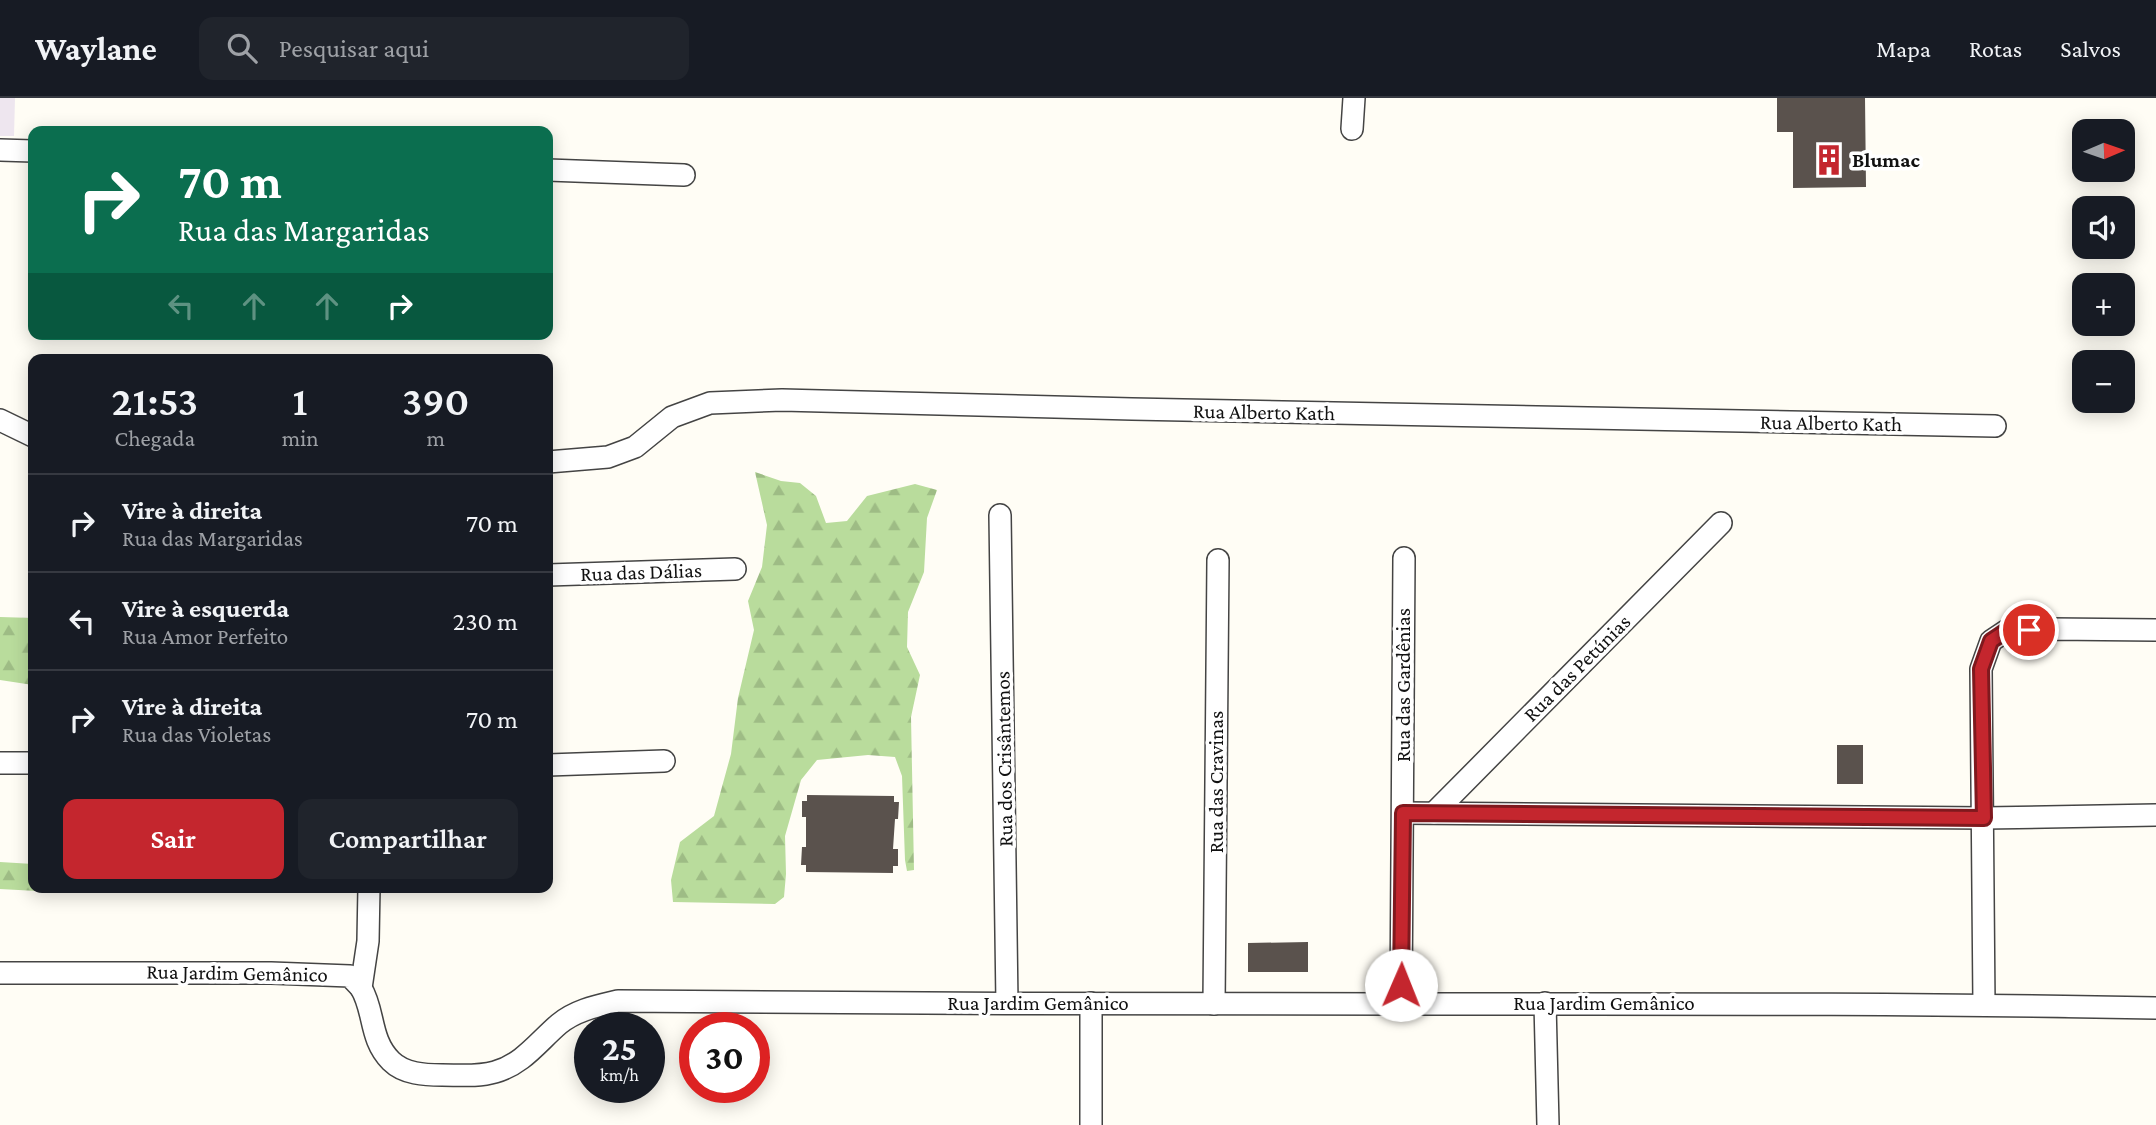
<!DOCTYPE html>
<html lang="pt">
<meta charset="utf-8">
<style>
body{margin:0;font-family:"Crimson Pro",serif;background:#20242c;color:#f1f3f6;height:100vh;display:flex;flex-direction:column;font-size:26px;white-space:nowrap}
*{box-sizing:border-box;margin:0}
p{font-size:23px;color:#9ea1a6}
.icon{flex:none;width:38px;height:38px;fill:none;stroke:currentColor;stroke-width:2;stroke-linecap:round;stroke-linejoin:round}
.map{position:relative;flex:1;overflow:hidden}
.sheet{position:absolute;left:28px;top:256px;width:525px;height:539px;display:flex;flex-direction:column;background:#171b24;border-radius:14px;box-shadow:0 4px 18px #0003}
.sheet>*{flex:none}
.hud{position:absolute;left:28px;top:28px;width:525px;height:214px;border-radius:14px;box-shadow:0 4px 18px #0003;background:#0b6e4f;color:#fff;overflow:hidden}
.needle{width:46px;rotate:88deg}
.tools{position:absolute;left:2072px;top:21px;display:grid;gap:14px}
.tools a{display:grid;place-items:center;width:63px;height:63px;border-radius:14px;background:#171b24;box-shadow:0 4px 18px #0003;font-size:35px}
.speed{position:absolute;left:574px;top:914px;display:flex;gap:14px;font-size:35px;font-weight:700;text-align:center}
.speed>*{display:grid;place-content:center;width:91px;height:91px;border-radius:50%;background:#171b24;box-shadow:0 4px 18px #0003;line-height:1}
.speed small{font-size:18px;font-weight:400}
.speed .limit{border:10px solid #d22;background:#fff;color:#111}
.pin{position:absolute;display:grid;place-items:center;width:60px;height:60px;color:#fff;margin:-30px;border:4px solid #fff;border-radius:50%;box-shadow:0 2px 7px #0007}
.me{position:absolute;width:77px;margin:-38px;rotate:1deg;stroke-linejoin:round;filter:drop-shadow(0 0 5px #0008)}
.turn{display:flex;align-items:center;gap:24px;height:147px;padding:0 35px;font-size:32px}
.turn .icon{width:91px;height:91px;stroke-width:2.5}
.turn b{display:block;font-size:49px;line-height:60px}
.lanes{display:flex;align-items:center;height:66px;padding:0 35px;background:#0003;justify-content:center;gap:35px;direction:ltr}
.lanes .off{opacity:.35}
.eta{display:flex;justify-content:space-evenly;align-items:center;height:119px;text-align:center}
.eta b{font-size:42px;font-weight:600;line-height:49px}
.button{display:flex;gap:14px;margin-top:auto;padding:14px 35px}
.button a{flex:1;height:80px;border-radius:14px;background:#c4262e;color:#fff;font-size:28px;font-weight:600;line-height:80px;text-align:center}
.button a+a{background:#20242c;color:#f1f3f6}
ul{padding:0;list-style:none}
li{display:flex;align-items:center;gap:21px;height:98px;padding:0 35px;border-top:2px solid #363941}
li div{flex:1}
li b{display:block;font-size:26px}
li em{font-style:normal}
header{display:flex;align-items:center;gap:42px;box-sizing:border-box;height:98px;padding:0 35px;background:#171b24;border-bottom:2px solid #363941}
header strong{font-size:33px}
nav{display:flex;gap:38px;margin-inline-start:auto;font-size:24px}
.search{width:490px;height:63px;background:#20242c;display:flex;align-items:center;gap:18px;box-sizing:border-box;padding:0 24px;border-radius:14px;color:#9ea1a6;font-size:26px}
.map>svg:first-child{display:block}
</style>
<header>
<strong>Waylane</strong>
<div class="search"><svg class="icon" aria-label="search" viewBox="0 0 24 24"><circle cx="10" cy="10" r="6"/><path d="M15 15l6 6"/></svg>Pesquisar aqui</div>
<nav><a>Mapa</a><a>Rotas</a><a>Salvos</a></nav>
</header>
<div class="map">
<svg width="2156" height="1027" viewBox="0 0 2156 1027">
<defs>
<pattern id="forest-firs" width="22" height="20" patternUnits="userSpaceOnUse" patternTransform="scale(1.75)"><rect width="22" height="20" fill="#b9dc9c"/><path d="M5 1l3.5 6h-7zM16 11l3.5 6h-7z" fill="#9ebc85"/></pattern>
</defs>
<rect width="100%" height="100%" fill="#fffdf5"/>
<!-- industrial -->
<polygon fill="#eee6ef" points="0,0 15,0 14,38 0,38"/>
<!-- forest -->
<g fill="url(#forest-firs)">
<polygon points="755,374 781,383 800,385 816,398 826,425 847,423 867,398 915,386 937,392 927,420 924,474 908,514 907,549 920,577 911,619 914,772 907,773 905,762 902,678 895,659 868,657 817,662 801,682 785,738 786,776 784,799 775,806 673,804 671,782 680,744 714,718 731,656 738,600 754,532 748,503 762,469 767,427"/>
<polygon points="0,519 33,520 33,587 0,582"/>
<polygon points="0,764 33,766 33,789 108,789 55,794 0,791"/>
</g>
<!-- building -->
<g fill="#5a524d">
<polygon points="1777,0 1865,0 1866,89 1793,90 1793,34 1777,34"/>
<rect x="1837" y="647" width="26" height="39"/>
<polygon points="807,697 894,698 894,704 899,704 898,721 895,721 893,751 898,751 898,768 893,768 893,775 806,774 806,767 801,767 802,749 806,749 806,719 802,719 802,703 807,703"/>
<polygon points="1308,844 1308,874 1248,874 1248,845"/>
</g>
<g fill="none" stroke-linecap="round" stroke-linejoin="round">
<defs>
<g id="minor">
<polyline points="1352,31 1354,0"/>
<polyline points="0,52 33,53"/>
<polyline points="548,72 684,77"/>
<polyline points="0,322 33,338"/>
<polyline points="548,364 608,359 635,349 672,319 710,305 782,302 1132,311 1995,328"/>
<polyline points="1000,417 1007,905"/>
<polyline points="548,477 735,471"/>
<polyline points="0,665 33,665"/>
<polyline points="548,667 664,663"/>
<polyline points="1403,715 1984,720 2156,717"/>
<polyline points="1434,715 1721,425"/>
<path d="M0 875H271L350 878C353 882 358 886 361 890 375 913 369 941 391 963 404 976 425 977 442 977 459 977 478 979 495 974 523 966 538 944 559 926 576 912 597 908 618 903 878 905 1139 907 1399 906 1651 906 1904 905 2156 910"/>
<polyline points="361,890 368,843 369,789"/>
<polyline points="1545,905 1548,1027"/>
<polyline points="1214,906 1218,462"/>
<polyline points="1401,906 1404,460"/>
<polyline points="1984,907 1981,571 1991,543 2006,533 2051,531 2156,532"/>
<polyline points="1091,1027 1091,905"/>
</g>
</defs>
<!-- minor casing -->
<use href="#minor" stroke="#444" stroke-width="24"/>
<!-- minor -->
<use href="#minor" stroke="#fff" stroke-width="21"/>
</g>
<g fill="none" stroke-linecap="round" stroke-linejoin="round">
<defs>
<polyline id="route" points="1401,887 1403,715 1984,720 1981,571 1991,543 2006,533 2029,532"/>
</defs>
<!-- route casing -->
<use href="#route" stroke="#7f191e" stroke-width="18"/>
<!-- route -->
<use href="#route" stroke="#c4262e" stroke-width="12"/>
</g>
<!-- icons -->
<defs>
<symbol id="building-bare" viewBox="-9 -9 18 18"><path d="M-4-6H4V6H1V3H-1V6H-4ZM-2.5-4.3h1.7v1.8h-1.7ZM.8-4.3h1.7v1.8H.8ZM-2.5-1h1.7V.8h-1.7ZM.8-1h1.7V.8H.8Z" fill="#c4262e" stroke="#fff" stroke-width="2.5" paint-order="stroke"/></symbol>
</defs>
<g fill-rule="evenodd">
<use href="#building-bare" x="1807" y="40" width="44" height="44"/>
</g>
<g text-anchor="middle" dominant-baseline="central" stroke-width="7" stroke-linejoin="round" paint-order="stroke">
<!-- poi labels -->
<g font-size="21" font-weight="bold" fill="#111" stroke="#fff" text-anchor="start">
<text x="1852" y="62">Blumac</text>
</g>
<!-- street labels -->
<g font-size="21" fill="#111" stroke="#fff">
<text transform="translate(1264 314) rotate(1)">Rua Alberto Kath</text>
<text transform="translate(1831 325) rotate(1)">Rua Alberto Kath</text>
<text transform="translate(641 474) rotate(-2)">Rua das Dálias</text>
<text transform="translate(1577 570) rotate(-45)">Rua das Petúnias</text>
<text transform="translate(1403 587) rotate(-90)">Rua das Gardênias</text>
<text transform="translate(1004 661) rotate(-91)">Rua dos Crisântemos</text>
<text transform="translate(1216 684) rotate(-90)">Rua das Cravinas</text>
<text transform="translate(237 875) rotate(1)">Rua Jardim Gemânico</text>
<text x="1038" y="905">Rua Jardim Gemânico</text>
<text x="1604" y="905">Rua Jardim Gemânico</text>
</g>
</g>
</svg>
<div class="tools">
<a><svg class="needle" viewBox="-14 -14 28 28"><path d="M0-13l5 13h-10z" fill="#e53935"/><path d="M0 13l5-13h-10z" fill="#9ea1a6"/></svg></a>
<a><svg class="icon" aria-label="sound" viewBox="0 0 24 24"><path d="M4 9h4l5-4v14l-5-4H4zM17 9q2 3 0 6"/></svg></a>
<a>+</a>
<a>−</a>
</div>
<div class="speed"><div>25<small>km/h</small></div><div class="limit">30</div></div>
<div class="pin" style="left:2029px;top:532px;background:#d93025"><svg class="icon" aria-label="arrive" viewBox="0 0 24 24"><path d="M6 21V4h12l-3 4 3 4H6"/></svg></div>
<svg class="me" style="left:1401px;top:887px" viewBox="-20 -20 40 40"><circle r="19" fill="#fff"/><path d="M0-13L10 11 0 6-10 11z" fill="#c4262e"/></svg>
<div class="hud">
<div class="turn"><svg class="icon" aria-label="right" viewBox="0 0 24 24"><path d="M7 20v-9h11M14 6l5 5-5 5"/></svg><div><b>70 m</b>Rua das Margaridas</div></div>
<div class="lanes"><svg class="icon off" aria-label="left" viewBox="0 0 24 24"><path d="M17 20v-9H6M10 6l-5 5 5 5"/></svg><svg class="icon off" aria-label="ahead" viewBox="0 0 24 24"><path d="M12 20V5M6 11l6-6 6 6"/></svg><svg class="icon off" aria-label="ahead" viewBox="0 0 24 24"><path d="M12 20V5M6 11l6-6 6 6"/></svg><svg class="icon" aria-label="right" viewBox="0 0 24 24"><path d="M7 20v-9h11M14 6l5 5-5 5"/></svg></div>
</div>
<section class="sheet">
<div class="eta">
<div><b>21:53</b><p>Chegada</p></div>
<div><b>1</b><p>min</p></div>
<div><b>390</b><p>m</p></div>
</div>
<ul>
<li><svg class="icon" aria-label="right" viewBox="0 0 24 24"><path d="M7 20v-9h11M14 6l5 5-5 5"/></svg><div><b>Vire à direita</b><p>Rua das Margaridas</p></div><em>70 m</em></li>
<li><svg class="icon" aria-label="left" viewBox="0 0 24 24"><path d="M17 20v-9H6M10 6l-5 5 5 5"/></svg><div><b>Vire à esquerda</b><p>Rua Amor Perfeito</p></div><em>230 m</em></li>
<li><svg class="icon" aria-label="right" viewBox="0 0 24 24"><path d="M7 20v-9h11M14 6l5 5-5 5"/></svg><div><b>Vire à direita</b><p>Rua das Violetas</p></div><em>70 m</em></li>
</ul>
<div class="button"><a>Sair</a><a>Compartilhar</a></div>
</section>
</div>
